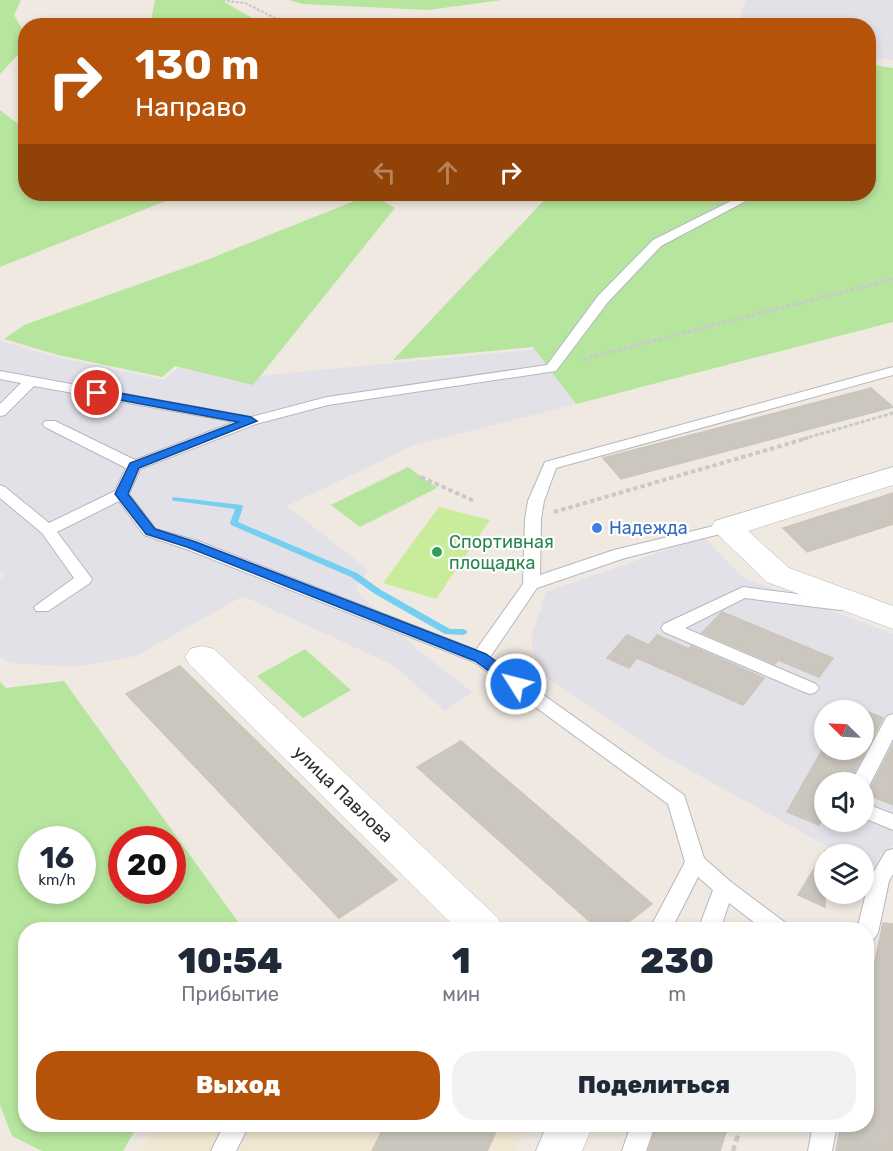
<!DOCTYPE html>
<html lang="ru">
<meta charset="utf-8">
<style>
body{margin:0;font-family:Rubik,sans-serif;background:#f2f2f3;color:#1f2937;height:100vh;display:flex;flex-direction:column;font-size:22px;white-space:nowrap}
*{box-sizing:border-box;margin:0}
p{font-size:20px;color:#747a83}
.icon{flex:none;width:33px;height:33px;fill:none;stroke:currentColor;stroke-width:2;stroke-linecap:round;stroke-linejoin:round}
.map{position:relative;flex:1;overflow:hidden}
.panel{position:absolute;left:18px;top:922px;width:856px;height:210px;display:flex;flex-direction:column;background:#fff;border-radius:24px;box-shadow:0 3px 9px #0003}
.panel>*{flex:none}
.hud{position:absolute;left:18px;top:18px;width:858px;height:183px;border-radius:24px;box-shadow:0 3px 9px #0003;background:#b45309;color:#fff;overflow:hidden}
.needle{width:39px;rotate:294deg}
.buttons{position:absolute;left:814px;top:700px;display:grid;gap:12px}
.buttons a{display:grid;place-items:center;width:60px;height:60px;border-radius:50%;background:#fff;box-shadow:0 3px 9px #0003;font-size:30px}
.speed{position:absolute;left:18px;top:826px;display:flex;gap:12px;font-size:30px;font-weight:700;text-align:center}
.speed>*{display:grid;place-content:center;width:78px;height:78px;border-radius:50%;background:#fff;box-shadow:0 3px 9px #0003;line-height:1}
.speed small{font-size:15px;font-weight:400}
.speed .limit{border:9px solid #d22;background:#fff;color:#111}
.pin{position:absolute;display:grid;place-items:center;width:51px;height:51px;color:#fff;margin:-26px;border:3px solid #fff;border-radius:50%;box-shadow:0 2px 6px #0007}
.me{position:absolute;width:66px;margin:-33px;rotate:306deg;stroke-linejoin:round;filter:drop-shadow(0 0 4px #0008)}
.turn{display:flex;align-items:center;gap:21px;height:126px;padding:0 18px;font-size:27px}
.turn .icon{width:78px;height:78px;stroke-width:2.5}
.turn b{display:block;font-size:42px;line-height:51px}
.lanes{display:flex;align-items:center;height:57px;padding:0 18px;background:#0003;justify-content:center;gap:30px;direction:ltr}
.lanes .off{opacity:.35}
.eta{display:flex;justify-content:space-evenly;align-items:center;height:102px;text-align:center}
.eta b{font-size:36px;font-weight:800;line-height:42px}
.primary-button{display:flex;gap:12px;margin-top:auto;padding:12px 18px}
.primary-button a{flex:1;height:69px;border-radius:24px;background:#b45309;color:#fff;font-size:24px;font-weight:800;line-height:69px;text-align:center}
.primary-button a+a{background:#f2f2f3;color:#1f2937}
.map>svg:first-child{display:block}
</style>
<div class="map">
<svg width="893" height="1151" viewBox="0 0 893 1151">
<rect width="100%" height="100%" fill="#efe9e1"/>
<!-- industrial -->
<g fill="#e3e1e8" fill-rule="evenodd">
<polygon points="746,0 893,0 893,60 869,58 868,26 760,25 740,17"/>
<polygon points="0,341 57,357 164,380 188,359 257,376 538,349 574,398 572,405 414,445 287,506 368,570 355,589 417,649 472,692 445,711 393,665 243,596 136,656 74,667 12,663 0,657 0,579 5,575 0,570"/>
<path d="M704 537 744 578 893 634V845L875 873 864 867V855H843L664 756 537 671 531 638 546 592ZM825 711H864V750H825ZM825 783H864V822H825Z"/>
</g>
<!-- education -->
<polygon fill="#f0e6d1" points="156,1125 527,1125 514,1151 141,1151"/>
<!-- green -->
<g fill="#b6e59e" fill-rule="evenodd">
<polygon points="0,0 21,0 14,15 25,34 26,46 0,74"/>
<polygon points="155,0 221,0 264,25 211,25 199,21 171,25 150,25"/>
<polygon points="289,0 502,0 428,10 302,4"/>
<polygon points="869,64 893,68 893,322 576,404 533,347 393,360 550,194 868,194"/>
<polygon points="0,110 18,124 25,123 26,194 183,194 0,267"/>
<polygon points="372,194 395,208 253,385 175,366 162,377 58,355 4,339 24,325 204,261"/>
<polygon points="408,467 437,488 360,527 331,505"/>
<polygon points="305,649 351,690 303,718 257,676"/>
<path d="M64 681 244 930H26V1125H138L123 1151H42L12 1136 0 1105V682L6 688ZM32 840H82V891H32ZM122 840H172V891H122Z"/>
</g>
<!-- pitch -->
<polygon fill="#c9ec9a" points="439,507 490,520 436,599 383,583"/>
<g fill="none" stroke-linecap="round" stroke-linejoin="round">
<!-- stream -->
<polygon fill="#75cff0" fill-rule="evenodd" points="173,497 242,505 243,507 238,522 357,573 381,590 450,629 464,629 468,632 464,635 445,634 375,594 351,577 231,525 230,523 235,509 176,501 173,501 172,499"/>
</g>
<!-- building -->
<g fill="#cbc7bf" stroke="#cbc5ba" stroke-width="1.5">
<polygon points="871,388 893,407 621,479 603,458"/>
<polygon points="893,493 893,524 807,552 783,528"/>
<polygon points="722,612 833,658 819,677 778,660 775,664 702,633"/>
<polygon points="627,635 649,645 657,635 689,649 691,646 764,678 743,705 637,658 629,668 607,658"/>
<polygon points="180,666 303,787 397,880 339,918 126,694"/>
<polygon points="848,704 883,718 849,783 825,783 825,814 819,825 787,812 825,745 825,750 864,750 864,711 844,711"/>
<polygon points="461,741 617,874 652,904 618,930 599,930 417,767"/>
<polygon points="893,744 893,805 864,793 870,789"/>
<polygon points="825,851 825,907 798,895"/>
<polygon points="883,923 893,924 893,1151 836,1151 841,1125 867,1125 867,1001"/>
<polygon points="385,1125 499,1125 487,1151 372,1151"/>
<polygon points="657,1125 728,1125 720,1151 648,1151"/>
</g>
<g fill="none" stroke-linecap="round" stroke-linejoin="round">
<defs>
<g id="service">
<polygon points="745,194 759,194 661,246 608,302 556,371 328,405 256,424 140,469 129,494 156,529 198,541 476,650 523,584 525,519 528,501 545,462 893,367 893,375 556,468 544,501 541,519 540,575 614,550 726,523 734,528 732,531 625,558 537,588 490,657 684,795 704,858 731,882 787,924 791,930 764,930 729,903 720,930 698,930 713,890 698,877 671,930 649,930 685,862 668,804 474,662 186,549 144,535 119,501 57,532 92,579 90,583 48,611 36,611 34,607 74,578 42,533 0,498 0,485 5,487 49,523 115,491 126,468 45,427 43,424 45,421 55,421 135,460 234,422 34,386 5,415 0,416 0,404 21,383 0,379 0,371 251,417 327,397 547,365 598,296 653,240"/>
<polygon points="743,587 846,600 848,604 846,608 840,610 745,598 685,628 816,684 819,688 816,692 810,694 804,692 664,632 661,628 664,624"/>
<polygon points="893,714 893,739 868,788 864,789 864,783 851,783 887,716"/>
<polygon points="864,803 893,814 893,830 864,818"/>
<polygon points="893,849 893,874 889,881 878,933 874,939 867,942 867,930 857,930 869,880 886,851"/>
<polygon points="224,1125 249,1125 236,1151 211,1151"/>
<polygon points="631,1125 655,1125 646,1151 622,1151"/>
<polygon points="813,1125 837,1125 832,1151 808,1151"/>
</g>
<g id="minor">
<polygon points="893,467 893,485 748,531 789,568 893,606 893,629 767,582 711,528 715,521"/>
<polygon points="202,646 214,649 498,918 504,930 458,930 190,665 185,657 190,649"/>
<polygon points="547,1125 593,1125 582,1151 536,1151"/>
</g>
</defs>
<!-- service casing -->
<use href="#service" stroke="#b4b7c1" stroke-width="2"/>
<!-- minor casing -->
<use href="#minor" stroke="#b4b7c1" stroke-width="1"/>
<!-- path-far3 -->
<polyline stroke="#c9c9c9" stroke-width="2" stroke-dasharray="3 1.5" stroke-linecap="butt" points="218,0 245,3 279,20 322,26"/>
<!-- path-far2 -->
<g stroke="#c9c9c9" stroke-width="3" stroke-dasharray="4 2" stroke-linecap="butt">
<polyline points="583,359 893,279"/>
<polyline points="803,439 893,413"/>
</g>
<!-- path-far1 -->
<g stroke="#c9c9c9" stroke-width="4" stroke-dasharray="4.5 3" stroke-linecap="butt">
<polyline points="421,477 474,501"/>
<polyline points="554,512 808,438"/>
</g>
<!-- path -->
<polyline stroke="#c9c9c9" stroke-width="4.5" stroke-dasharray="6 4" stroke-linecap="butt" points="733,1151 741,1125"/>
<!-- service -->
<use href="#service" fill="#fff" fill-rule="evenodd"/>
<!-- minor -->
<use href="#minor" fill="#fff" fill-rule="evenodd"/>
</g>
<!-- route -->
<polygon fill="#1a73e8" stroke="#114b97" stroke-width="1.5" points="97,389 251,417 257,421 139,468 128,494 155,529 196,542 486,654 521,680 524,684 521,687 511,687 475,661 187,547 146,534 115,494 130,463 238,422 93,395 92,393"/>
<!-- markers -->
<circle fill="#3f7fe0" stroke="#fff" stroke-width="2" cx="597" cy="528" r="6"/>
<circle fill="#2e9e5b" stroke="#fff" stroke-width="2" cx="437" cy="552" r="6"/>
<g text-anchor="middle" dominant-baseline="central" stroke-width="4.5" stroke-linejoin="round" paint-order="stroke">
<!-- shop labels -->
<g font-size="18" fill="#366cbe" stroke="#fff" text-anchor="start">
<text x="609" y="528">Надежда</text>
</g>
<!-- leisure labels -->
<g font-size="18" fill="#27864d" stroke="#fff" text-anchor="start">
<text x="449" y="542">Спортивная<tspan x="449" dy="21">площадка</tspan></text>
</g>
<!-- street labels -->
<g font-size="18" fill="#2e2e2e" stroke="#fff">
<text transform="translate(343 794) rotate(44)">улица Павлова</text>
</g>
</g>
</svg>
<div class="buttons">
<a><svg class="needle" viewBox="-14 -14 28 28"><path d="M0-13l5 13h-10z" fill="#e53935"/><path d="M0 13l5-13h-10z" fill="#747a83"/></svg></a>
<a><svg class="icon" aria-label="sound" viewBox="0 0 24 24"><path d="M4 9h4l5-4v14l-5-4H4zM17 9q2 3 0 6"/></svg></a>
<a><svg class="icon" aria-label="layers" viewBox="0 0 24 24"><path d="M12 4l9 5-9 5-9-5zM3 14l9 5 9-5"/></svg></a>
</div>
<div class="speed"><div>16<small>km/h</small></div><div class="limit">20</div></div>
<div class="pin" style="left:97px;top:393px;background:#d93025"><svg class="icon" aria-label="arrive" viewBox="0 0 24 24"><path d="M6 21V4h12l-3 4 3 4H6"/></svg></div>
<svg class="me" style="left:516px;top:684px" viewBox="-20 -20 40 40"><circle r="17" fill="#1a73e8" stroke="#fff" stroke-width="3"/><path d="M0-11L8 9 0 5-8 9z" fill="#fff"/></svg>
<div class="hud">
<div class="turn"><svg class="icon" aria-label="right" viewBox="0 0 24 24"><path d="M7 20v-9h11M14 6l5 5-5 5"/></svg><div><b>130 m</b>Направо</div></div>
<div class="lanes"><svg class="icon off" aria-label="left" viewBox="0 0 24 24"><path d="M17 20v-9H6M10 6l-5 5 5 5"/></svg><svg class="icon off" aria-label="ahead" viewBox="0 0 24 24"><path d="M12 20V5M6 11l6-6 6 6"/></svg><svg class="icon" aria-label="right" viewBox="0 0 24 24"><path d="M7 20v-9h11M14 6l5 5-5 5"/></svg></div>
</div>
<section class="panel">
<div class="eta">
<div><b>10:54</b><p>Прибытие</p></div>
<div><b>1</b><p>мин</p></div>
<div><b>230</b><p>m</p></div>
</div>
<div class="primary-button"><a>Выход</a><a>Поделиться</a></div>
</section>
</div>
